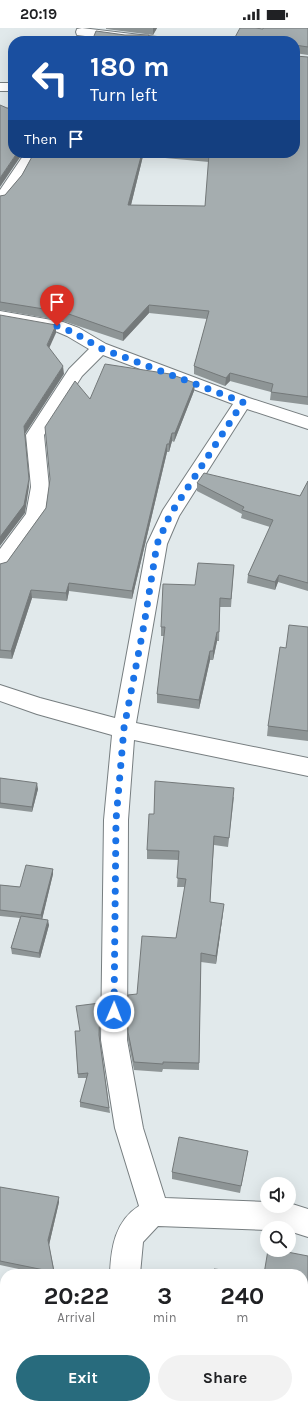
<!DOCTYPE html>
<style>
body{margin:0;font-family:Karla,sans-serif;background:#f2f2f2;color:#202124;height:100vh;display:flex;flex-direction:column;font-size:15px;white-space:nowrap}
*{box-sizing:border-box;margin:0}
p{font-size:13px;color:#757577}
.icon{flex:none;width:22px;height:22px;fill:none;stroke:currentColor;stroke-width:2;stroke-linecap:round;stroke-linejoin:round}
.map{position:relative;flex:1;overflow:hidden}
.sheet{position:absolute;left:0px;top:1241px;width:308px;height:140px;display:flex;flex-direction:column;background:#fff;border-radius:16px 16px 0 0;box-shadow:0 4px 16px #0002}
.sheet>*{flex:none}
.top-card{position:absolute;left:8px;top:8px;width:292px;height:122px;border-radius:16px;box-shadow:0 4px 16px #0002;background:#1a4fa0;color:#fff;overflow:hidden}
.buttons{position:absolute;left:260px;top:1149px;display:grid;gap:8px}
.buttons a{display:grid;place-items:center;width:36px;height:36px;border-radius:50%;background:#fff;box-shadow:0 4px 16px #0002;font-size:20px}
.pin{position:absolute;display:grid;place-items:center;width:34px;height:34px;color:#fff;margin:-41px -17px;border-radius:50% 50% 50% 0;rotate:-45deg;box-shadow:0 0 4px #0007}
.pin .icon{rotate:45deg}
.me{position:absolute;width:44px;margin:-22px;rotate:1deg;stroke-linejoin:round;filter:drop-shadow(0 0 3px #0008)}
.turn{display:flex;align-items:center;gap:14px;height:84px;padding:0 16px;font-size:18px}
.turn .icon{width:52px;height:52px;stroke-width:2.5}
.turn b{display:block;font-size:28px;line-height:34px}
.then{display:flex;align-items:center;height:38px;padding:0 16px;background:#0003;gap:8px;font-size:15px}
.eta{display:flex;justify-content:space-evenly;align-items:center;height:68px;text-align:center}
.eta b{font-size:24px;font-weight:700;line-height:28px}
.cta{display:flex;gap:8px;margin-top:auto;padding:8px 16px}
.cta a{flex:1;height:46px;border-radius:24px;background:#286b7d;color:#fff;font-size:16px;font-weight:700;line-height:46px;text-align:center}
.cta a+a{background:#f2f2f2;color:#202124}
.status{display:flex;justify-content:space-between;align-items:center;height:28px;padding:0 20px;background:#fff;direction:ltr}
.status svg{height:11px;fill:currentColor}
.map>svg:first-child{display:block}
</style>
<div class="status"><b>20:19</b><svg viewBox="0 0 49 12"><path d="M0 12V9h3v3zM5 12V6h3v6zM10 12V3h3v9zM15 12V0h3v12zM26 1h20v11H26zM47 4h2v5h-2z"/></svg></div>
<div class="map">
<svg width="308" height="1381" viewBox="0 0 308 1381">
<rect width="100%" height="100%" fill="#e1e9eb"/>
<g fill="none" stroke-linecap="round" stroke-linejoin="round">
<defs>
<g id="minor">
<polygon points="82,0 157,9 164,13 125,13 77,7 76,4 77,1"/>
<rect x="0" y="55" width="13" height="8"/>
<path d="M25 125H39C31 138 14 172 0 176V162Z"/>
<path d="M0 283 63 294 79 300 106 316 249 370 308 389V401L247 381 179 488 167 516 136 695 308 730V748L134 712 128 792 127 1012 143 1100 165 1170 267 1174V1178H289V1175L308 1181V1209L289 1203V1200H267V1202L158 1198 143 1214 140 1246H110C111 1220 115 1193 139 1178L115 1100 101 1012 104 792 112 707 37 686 0 673V657L40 670 115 690 147 516 163 482 233 376 103 327 82 348 44 407 49 459 45 487 7 541 0 543V521L26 486 31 459 26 407 69 341 89 321 67 308 53 302 0 293Z"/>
<rect x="121" y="1376" width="32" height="5"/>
</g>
</defs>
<!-- minor casing -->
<use href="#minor" stroke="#777e80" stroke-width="2"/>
<!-- minor -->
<use href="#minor" fill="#fff" fill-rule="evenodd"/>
</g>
<!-- wall -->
<g fill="#8e9596" fill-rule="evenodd">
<polygon points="106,0 157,0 153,7 106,1"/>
<polygon points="308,0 308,27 295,25 295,13 263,1"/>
<path d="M308 29V377L270 372 271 364 230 353 225 358 194 346V338L207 291 149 285 123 313 63 293 0 282V168L5 167 22 147 34 125H295ZM143 128 209 134 205 178 131 177Z"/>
<polygon points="195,355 194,363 174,414 172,413 169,424 167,424 132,571 69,563 67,573 32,570 12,631 0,630 0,536 7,534 46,480 90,371"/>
<polygon points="308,453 308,563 278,554 275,562 247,555 248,547 270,499 241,490 242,486 197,463 197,455 300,468"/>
<polygon points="234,537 231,579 220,579 219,613 217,613 213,632 210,632 199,681 157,675 157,666 164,608 161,608 161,599 195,557"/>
<polygon points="308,599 308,713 267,708 268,698 286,620"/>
<polygon points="0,750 38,761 32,784 0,780"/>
<polygon points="234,769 228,819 214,817 210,874 223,885 216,936 201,934 199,1042 163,1041 162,1044 134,1042 128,1012 128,1004 137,966 176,910 185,859 177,859 179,832 147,831 147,822 154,786"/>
<polygon points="53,841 53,846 42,891 49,897 40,930 12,926 11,920 20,890 0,888 0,857 20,859"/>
<polygon points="100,980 100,1010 110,1085 80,1079 80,1074 87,1050 78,1050 75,1003 80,1003"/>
<polygon points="248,1123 240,1165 172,1151 172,1144"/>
<polygon points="0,1159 59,1174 49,1217 55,1246 42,1246 0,1237"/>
<polygon points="308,1228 308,1299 303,1298 303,1246"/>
</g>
<!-- shaded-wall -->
<g fill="#74797a">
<polygon points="153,0 157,0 153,7"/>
<polygon points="149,7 149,13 145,13"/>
<polygon points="17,125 23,125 0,159 0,150"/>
<polygon points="142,125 143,125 143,128 129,185 128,177"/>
<polygon points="149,277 149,285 123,313 123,305"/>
<polygon points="56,297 56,305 47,325 47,317"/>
<polygon points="63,338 64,346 25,406 29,459 25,485 0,518 0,509 24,398"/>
<polygon points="230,345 230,353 225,358 226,350"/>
<polygon points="195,355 194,363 174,414 175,405"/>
<polygon points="172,405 172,413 169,424 169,416"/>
<polygon points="167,416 167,424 132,571 132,563"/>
<polygon points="279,547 278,554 275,562 275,554"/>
<polygon points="69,555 69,563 67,573 66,565"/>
<polygon points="31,562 32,570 12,631 11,623"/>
<polygon points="217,604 217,613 213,632 213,623"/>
<polygon points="210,623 210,632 199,681 199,672"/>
<polygon points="37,755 38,761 32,784 32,779"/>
<polygon points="53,841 53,846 42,892 41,887"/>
<polygon points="224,876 223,885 216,936 216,928"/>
<polygon points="48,892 49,897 40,930 39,925"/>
<polygon points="59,1169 59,1174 49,1217 48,1212"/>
<polygon points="18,1376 20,1376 19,1381 18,1381"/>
</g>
<!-- building -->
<g fill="#a5adaf" stroke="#74797a">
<polygon points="240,0 255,0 263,1 263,0 308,0 308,19 295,17 295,13 233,13"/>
<polygon points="96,3 125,7 149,7 145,13 92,13"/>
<polygon points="295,28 308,29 308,369 271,364 273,356 230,345 226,350 194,338 209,283 149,277 123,305 63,284 0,274 0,168 5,167 22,147 34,125 142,125 128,177 205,178 209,126 194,125 295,125"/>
<polygon points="0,77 7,80 13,80 13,125 17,125 0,150"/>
<polygon points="0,287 56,297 47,317 63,338 24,398 29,451 24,477 0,509"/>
<polygon points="105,336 170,346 195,355 175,405 172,405 169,416 167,416 132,563 69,555 66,565 31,562 11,623 0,622 0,536 7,534 46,480 50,451 45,399 75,353 90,371"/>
<polygon points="204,445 300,468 308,453 308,555 279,547 275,554 248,547 273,492 242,482 244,479 197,455"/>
<polygon points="198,535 234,537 231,571 220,570 219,604 217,604 213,623 210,623 199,672 157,666 165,599 161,599 163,556 195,557"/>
<polygon points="289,597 308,599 308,703 268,698 280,619 286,620"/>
<polygon points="0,750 37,755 32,779 0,775"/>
<polygon points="155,753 234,760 229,810 214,808 210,874 224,876 216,928 201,925 199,1035 163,1034 163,1036 134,1034 128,1004 128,967 137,966 142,908 176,910 186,851 177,850 179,823 147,822 149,786 154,786"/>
<polygon points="26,837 53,841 41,887 0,882 0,857 20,859"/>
<polygon points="21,888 48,892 39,925 11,920"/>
<polygon points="100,975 99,1007 109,1080 80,1074 88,1045 78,1046 75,1003 80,1003 76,978"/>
<polygon points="179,1109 248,1123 241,1158 172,1144"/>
<polygon points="0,1159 59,1169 48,1212 54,1244 0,1233"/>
<polygon points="268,1222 277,1222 308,1228 308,1295 303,1295 303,1246 264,1246"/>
<polygon points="214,1241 260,1246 214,1246"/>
<polygon points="0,1312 5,1313 5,1376 18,1376 18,1381 0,1381"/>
<polygon points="303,1314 308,1314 308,1381 251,1381 252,1376 303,1376"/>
<rect x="159" y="1376" width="41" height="5"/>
</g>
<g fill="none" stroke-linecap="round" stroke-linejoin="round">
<!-- route -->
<polyline stroke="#1a73e8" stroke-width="7" stroke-dasharray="0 12.6" points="57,298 73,304 100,320 243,374 170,487 157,516 144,597 124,700 116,792 114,984"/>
</g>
</svg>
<div class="buttons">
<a><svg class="icon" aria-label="sound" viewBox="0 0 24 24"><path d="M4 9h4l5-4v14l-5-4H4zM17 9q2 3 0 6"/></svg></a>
<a><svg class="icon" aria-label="search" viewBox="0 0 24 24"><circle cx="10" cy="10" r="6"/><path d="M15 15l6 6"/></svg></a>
</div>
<div class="pin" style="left:57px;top:298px;background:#d93025"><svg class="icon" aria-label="arrive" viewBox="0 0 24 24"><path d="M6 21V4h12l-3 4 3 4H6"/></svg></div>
<svg class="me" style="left:114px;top:984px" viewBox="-20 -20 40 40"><circle r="17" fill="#1a73e8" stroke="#fff" stroke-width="3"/><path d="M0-11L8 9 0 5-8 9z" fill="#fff"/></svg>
<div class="top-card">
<div class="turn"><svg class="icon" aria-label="left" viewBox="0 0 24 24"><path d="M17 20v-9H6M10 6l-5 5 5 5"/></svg><div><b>180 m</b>Turn left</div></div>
<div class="then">Then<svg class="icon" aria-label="arrive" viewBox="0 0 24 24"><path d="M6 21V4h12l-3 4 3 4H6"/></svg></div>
</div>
<section class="sheet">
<div class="eta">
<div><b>20:22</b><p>Arrival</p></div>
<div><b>3</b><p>min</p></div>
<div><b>240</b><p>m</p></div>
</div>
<div class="cta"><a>Exit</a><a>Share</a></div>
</section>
</div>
